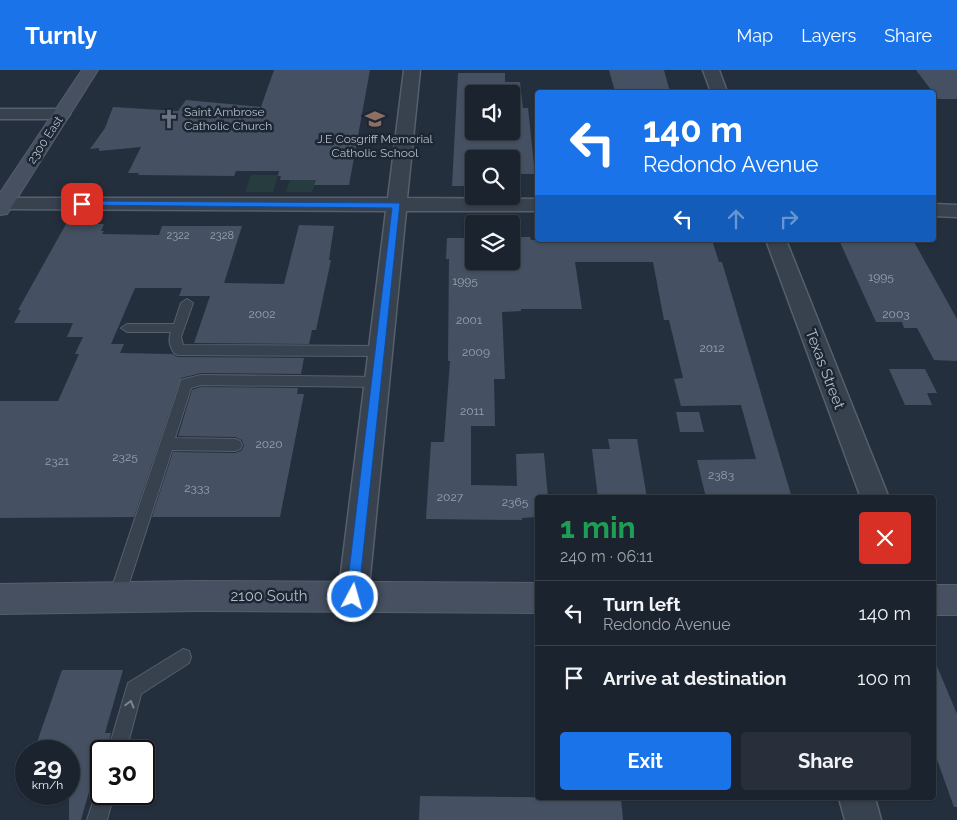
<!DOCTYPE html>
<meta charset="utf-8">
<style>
body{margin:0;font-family:Raleway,sans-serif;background:#282f3a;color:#f1f3f6;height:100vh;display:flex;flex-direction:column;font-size:19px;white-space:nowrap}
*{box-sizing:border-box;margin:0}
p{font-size:16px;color:#a0a4aa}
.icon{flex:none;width:28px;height:28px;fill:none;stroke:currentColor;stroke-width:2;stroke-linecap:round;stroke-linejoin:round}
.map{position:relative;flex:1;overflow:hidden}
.side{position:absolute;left:535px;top:425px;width:401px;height:305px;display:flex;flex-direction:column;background:#1b232e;border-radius:5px;box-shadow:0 1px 4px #0004,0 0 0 1px #39404a}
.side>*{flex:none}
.hud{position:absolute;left:535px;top:20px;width:401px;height:152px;border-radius:5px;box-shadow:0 1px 4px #0004,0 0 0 1px #39404a;background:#1a73e8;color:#fff;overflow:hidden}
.buttons{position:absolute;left:465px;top:15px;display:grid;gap:10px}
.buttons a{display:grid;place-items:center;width:55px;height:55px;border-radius:5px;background:#1b232e;box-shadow:0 1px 4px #0004,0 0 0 1px #39404a;font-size:25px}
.speed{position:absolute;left:15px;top:670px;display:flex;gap:10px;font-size:25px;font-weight:700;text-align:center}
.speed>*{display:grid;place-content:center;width:65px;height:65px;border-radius:50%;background:#1b232e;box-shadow:0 1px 4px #0004,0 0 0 1px #39404a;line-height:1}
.speed small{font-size:12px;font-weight:400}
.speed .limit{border:2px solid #111;border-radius:8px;background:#fff;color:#111}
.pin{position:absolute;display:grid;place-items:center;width:42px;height:42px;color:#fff;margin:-21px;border-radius:10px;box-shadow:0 2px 8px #0006}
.me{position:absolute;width:55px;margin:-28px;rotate:6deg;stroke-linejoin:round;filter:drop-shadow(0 0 4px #0008)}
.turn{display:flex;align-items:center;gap:18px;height:105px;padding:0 25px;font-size:22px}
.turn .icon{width:65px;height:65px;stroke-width:2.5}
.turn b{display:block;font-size:35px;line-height:42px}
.lanes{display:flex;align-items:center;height:48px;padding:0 25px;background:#0003;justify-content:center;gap:25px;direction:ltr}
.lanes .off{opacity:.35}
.round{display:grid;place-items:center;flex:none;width:52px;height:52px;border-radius:5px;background:#282f3a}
.summary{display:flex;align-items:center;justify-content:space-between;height:85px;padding:0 25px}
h1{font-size:30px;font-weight:700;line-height:38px;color:#1e9e55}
.cta{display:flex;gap:10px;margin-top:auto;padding:10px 25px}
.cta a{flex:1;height:58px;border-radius:5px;background:#1a73e8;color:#fff;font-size:20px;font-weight:700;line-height:58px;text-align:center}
.cta a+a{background:#282f3a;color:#f1f3f6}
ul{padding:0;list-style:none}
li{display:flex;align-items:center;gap:15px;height:65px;padding:0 25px;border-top:1px solid #39404a}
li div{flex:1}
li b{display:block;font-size:19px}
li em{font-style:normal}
header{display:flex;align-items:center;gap:30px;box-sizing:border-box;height:70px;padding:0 25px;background:#1a73e8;color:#fff}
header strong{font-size:24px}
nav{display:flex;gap:28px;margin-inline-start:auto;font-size:18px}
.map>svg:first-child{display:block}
</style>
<header>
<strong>Turnly</strong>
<nav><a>Map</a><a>Layers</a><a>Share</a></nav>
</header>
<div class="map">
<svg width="957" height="750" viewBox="0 0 957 750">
<rect width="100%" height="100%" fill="#242f3e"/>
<!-- green -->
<g fill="#263c3f">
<polygon points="251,105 278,105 273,122 245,122"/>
<polygon points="290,110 316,110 312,122 286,122"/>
</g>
<!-- building -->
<g fill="#455162" fill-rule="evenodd">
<polygon points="274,0 370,0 349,115 314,115 316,110 280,110 281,106 278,106 279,101 236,101 234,106 138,105 139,103 128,103 141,77 99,81 99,78 90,79 105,58 113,37 178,41 186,30 261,37"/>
<polygon points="609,0 664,0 670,22 615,22"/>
<polygon points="916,0 957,0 957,29 938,29"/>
<path d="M458 3H505V12H520L523 38H528L535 104H511V89H474V116H452ZM474 24H511V61H474Z"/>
<polygon points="66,154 104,154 101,161 104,161 102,164 159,165 162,156 242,156 224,213 284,214 299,155 334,156 329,190 331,190 316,260 312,260 309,274 194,273 210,226 179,226 182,218 135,218 111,274 124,274 120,283 172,284 178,287 304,288 301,304 201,303 181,308 134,447 0,448 0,331 58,331 79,284 75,284 83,267 67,267 73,253 14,253 21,240 18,240"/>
<polygon points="511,167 530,167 531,170 712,170 719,192 722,192 792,428 706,428 697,390 756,389 741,335 681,336 674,309 683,308 669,250 664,250 653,192 575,192 582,239 521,239 521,241 502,242 505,309 494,309 495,356 471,356 471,415 517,416 516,384 544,383 548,428 534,428 536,447 522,448 522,450 426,449 431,372 444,372 450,291 448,291 449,189 446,189 447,168 474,168 474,191 511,191"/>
<polygon points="839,170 913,170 957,249 957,291 934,290 917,258 904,258 902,252 876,252"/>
<polygon points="889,299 925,299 937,323 927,323 932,335 905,335"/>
<polygon points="201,317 298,318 297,324 304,324 280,447 152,447 173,382 235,383 241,381 244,376 242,370 235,367 178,366 192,320"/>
<polygon points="676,342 699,342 704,362 680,362"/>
<polygon points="608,369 637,369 647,428 598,428 592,379 610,379"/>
<polygon points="934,589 957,644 957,737 954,737 934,681"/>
<polygon points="62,600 123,600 105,663 111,663 106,681 101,681 101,702 94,722 89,722 81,750 69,750 69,681 34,681"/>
<polygon points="420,726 621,728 623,750 419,750"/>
</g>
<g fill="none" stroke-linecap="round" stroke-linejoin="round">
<defs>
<g id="lane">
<path d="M187 229 193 233 181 267 183 275 380 276 384 278 386 281 384 284 380 286 178 285 174 283C170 277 168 269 171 262H127L121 258 127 254H174L181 233Z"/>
<polygon points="201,305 377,307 382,309 383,312 382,315 377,317 201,315 191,318 175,368 235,369 240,371 242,375 240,379 235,381 172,380 125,526 123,531 117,534 111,531 109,526 180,314 181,310"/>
<polygon points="183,579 189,581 191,587 189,593 141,624 126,681 108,681 128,613"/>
<polygon points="101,716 101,724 114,724 107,750 87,750 98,717"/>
</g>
<g id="street">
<polygon points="404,0 420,0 407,128 538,129 538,141 406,141 368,527 364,537 353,541 342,537 338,527 386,141 4,139 0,138 0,128 388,128"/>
<polygon points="703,0 719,0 727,22 711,22"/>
<polygon points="0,39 61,39 67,40 70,44 67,48 61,49 0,49"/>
<polygon points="934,134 957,135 957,147 934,146"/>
<polygon points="766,170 786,170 889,428 861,428"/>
<polygon points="839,728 875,728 881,750 845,750"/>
</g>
<g id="secondary">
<polygon points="82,0 98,0 7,144 0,145 0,123"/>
<polygon points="198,511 538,513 538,543 198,541 0,544 0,514"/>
<rect x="934" y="515" width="23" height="30"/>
</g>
</defs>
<!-- lane casing -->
<use href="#lane" stroke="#565f6c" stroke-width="2"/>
<!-- street casing -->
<use href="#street" stroke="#565f6c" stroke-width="3"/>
<!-- secondary casing -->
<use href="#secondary" stroke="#565f6c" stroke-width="2"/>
<!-- lane -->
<use href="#lane" fill="#38414e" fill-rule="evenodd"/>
<!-- street -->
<use href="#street" fill="#38414e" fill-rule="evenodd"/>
<!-- secondary -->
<use href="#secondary" fill="#465061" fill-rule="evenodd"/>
</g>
<!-- one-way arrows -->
<defs><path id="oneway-chevron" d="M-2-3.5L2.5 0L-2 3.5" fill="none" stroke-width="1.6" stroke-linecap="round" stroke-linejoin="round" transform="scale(1.25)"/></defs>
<use stroke="#7c8592" href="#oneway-chevron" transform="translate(130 634) rotate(-75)"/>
<!-- route -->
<polygon fill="#1a73e8" stroke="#114b97" points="82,131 400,133 358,531 353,533 348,531 346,527 392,138 79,135 78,134"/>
<!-- icons -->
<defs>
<symbol id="church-bare" viewBox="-9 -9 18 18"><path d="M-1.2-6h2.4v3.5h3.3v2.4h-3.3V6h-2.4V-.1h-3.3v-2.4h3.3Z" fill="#6b7280" stroke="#1d2633" stroke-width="2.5" paint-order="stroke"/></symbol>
<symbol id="school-bare" viewBox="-9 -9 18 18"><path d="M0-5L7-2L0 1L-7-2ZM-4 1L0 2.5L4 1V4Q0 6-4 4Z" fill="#8d6e63" stroke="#1d2633" stroke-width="2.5" paint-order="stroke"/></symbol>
</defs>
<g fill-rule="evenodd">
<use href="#church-bare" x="155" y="35" width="28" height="28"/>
<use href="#school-bare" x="361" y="35" width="28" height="28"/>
</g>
<g text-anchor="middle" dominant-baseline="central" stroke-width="5" stroke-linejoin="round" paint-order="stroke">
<!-- far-number labels -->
<g font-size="11" fill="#98a1af">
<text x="178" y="165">2322</text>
<text x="222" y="165">2328</text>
</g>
<!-- far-poi labels -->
<g font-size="12" fill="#b4bcc9" stroke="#1d2633" text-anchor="start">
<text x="184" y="42">Saint Ambrose<tspan x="184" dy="14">Catholic Church</tspan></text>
<text x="375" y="69" text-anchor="middle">J.E Cosgriff Memorial<tspan x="375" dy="14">Catholic School</tspan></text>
</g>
<!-- far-street labels -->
<g font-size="12" fill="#b4bcc9" stroke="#1d2633">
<text transform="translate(45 70) rotate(-57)">2300 East</text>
</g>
<!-- number labels -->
<g font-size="12" fill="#98a1af">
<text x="881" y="207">1995</text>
<text x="465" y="211">1995</text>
<text x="262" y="244">2002</text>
<text x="896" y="244">2003</text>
<text x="469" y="250">2001</text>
<text x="712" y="278">2012</text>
<text x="476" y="282">2009</text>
<text x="472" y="341">2011</text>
<text x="269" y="374">2020</text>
<text x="125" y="387">2325</text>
<text x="57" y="391">2321</text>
<text x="721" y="405">2383</text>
<text x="197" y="418">2333</text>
<text x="450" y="427">2027</text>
<text x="515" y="432">2365</text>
</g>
<!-- street labels -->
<g font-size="15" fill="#b4bcc9" stroke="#1d2633">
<text transform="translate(825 299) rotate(69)">Texas Street</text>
<text x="269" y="526">2100 South</text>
</g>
</g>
</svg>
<div class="buttons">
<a><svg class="icon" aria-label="sound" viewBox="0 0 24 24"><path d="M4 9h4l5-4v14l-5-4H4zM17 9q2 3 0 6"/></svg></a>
<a><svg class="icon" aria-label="search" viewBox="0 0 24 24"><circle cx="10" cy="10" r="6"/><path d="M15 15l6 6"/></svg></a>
<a><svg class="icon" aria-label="layers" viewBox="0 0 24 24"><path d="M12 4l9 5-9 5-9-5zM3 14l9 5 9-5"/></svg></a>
</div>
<div class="speed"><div>29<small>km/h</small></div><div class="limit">30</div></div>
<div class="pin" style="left:82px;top:134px;background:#d93025"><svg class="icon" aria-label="arrive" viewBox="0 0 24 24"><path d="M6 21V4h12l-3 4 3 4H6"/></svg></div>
<svg class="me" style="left:353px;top:527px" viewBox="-20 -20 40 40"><circle r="17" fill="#1a73e8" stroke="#fff" stroke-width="3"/><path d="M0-11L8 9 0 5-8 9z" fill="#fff"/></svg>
<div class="hud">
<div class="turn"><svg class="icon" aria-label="left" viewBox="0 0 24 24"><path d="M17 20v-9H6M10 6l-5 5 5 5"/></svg><div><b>140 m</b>Redondo Avenue</div></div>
<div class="lanes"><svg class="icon" aria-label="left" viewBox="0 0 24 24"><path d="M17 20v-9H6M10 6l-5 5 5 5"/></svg><svg class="icon off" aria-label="ahead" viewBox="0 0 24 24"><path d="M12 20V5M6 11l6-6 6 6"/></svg><svg class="icon off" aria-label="right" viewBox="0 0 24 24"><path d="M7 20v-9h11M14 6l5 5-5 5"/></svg></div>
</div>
<section class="side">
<div class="summary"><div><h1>1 min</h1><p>240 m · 06:11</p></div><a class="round" style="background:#d93025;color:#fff"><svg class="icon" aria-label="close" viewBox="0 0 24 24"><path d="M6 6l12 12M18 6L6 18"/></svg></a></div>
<ul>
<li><svg class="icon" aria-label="left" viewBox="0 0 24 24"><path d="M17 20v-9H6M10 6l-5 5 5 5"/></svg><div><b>Turn left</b><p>Redondo Avenue</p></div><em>140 m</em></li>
<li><svg class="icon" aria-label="arrive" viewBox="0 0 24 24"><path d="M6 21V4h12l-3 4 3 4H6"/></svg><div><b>Arrive at destination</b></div><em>100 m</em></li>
</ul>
<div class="cta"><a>Exit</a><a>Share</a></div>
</section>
</div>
